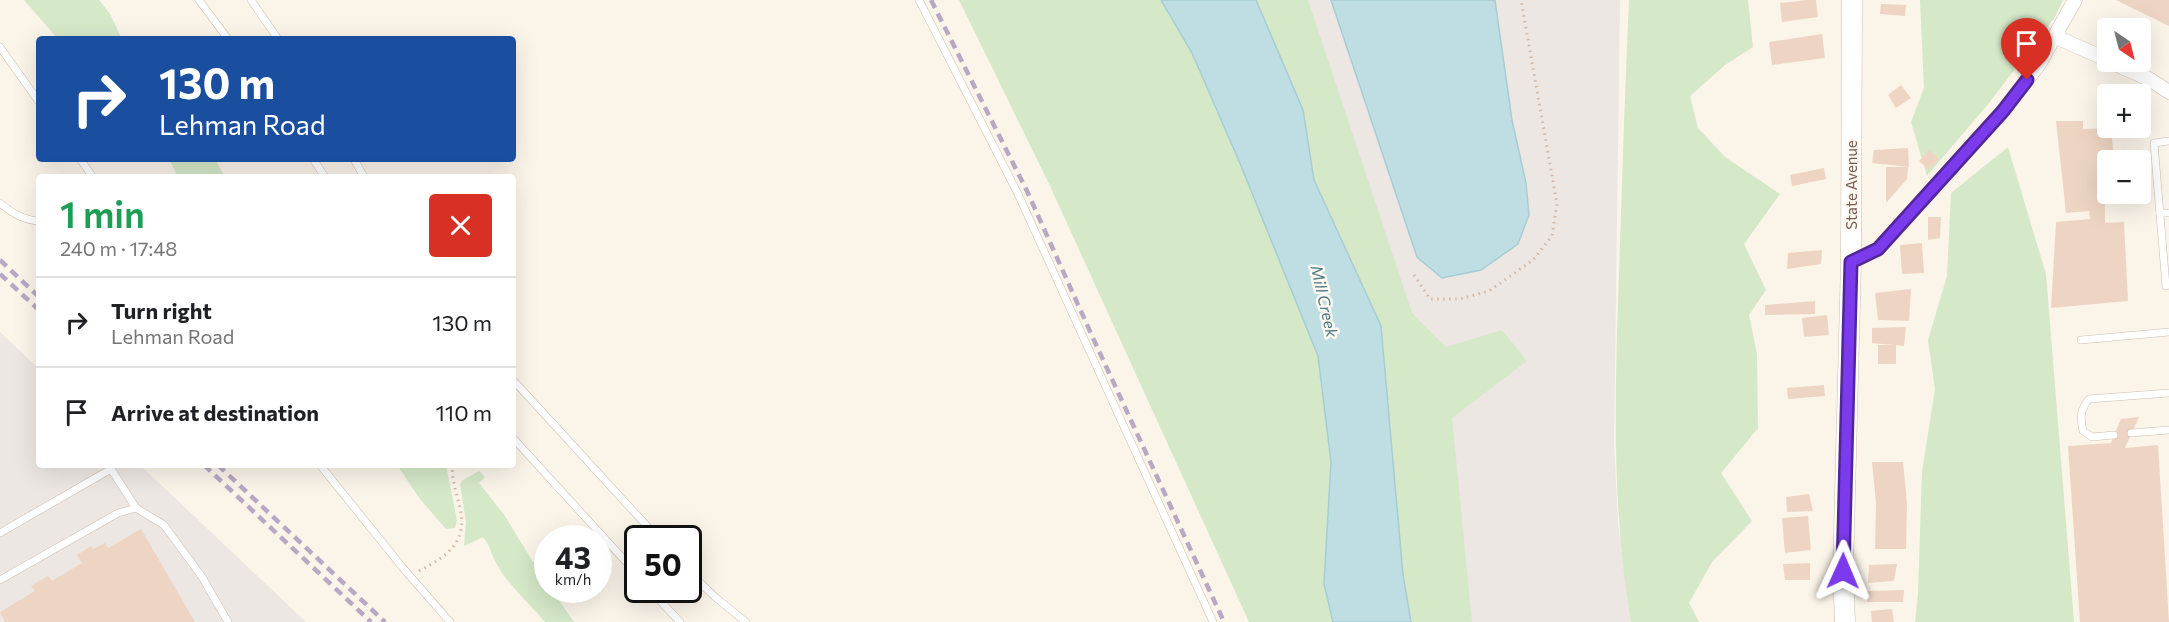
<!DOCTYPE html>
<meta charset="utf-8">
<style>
body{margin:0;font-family:Commissioner,sans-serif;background:#f2f2f2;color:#202124;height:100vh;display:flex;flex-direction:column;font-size:22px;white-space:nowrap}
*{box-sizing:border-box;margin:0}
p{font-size:20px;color:#757577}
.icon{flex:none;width:33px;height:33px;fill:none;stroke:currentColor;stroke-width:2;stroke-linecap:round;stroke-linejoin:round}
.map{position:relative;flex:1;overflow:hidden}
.panel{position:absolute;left:36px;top:174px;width:480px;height:294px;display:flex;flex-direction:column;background:#fff;border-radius:6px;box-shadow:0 6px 24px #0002}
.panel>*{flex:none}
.hud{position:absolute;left:36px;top:36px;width:480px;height:126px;border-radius:6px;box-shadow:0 6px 24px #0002;background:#1a4fa0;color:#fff;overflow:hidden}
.needle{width:39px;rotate:145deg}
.controls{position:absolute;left:2097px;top:18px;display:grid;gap:12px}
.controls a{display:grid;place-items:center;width:54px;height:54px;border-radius:6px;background:#fff;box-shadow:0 6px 24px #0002;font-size:30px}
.speed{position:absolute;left:534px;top:525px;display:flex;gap:12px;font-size:30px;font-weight:700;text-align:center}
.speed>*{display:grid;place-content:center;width:78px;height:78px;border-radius:50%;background:#fff;box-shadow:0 6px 24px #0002;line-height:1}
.speed small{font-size:15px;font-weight:400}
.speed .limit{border:3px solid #111;border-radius:9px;background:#fff;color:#111}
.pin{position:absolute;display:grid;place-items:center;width:51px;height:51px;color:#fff;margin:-62px -26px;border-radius:50% 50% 50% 0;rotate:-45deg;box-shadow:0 0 6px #0007}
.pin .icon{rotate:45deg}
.me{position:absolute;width:66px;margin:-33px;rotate:1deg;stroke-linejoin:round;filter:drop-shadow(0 0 4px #0008)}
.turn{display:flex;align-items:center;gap:21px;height:126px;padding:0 24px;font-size:27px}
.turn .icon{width:78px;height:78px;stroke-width:2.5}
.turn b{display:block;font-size:42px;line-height:51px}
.round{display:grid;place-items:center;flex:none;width:63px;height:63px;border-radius:6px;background:#f2f2f2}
.overview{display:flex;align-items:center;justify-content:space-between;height:102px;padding:0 24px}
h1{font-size:36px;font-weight:600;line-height:45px;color:#1e9e55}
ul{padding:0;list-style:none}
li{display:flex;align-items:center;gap:18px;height:90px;padding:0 24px;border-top:2px solid #e0e0e0}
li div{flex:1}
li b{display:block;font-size:22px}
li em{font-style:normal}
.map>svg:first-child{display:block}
</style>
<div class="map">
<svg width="2169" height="622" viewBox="0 0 2169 622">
<rect width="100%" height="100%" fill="#fbf4e9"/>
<!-- industrial -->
<g fill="#ece7e2">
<polygon points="1256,0 1620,0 1614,444 1618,522 1631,622 1411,622 1403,575"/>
<polygon points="0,332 39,369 39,465 140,465 306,622 0,622"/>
</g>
<!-- green -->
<g fill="#d5e8c8">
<polygon points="24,0 99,0 110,14 122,39 58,39"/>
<polygon points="959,0 1161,0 1192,53 1239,161 1318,356 1331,462 1324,584 1333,622 1249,622 1050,186"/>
<polygon points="1256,0 1308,0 1412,313 1446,347 1502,330 1527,361 1452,418 1472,622 1411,622 1403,575 1381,326 1314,180 1303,110"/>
<path d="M1629 0H1748L1753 47 1725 65 1690 96 1698 128 1725 157 1780 194 1744 244 1766 290 1749 315 1757 354 1758 428 1721 473 1752 521 1712 562 1689 603 1699 622H1631C1611 506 1615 390 1619 273 1622 182 1625 91 1629 0Z"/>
<polygon points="1920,0 2063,0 2055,17 1989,103 1927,176 1911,122 1924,88"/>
<polygon points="2008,147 2046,274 2074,622 1915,622 1918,594 1922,472 1935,389 1928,340 1947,276 1951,193"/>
<polygon points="169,159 215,159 225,177 178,177"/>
<polygon points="397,465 446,465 457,520 455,528 446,529 420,499"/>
<path d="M479 471 485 477 479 483 505 516 533 562H536L547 554V571L541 576V583L547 591 554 593 574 622H545C529 603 508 585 496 563 491 554 490 545 483 537L464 546 466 522 460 484 463 480Z"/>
</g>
<!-- water -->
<g fill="#bfdee3" stroke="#a6ccd4" stroke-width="1.5">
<polygon points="1161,0 1256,0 1303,110 1314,180 1381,326 1403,575 1411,622 1333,622 1324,584 1331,462 1318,356 1239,161 1192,53"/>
<polygon points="1331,0 1495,0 1512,120 1526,183 1529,215 1518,244 1481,270 1442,278 1417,257"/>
</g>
<!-- building -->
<g fill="#eed5c3">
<polygon points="1807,0 1816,0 1818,17 1782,22 1780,3"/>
<polygon points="2116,0 2169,0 2169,26"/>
<polygon points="1881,4 1906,5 1905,16 1880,14"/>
<polygon points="1822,34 1825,58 1772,65 1769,42"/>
<polygon points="1901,85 1911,98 1896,108 1888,95"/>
<polygon points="2056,121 2083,121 2083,129 2111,128 2114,160 2108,160 2108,194 2118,194 2119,200 2105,203 2105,223 2124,222 2128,301 2051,308 2056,222 2090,219 2089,211 2066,213"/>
<polygon points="1908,148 1909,167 1872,163 1874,150"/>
<polygon points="1929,150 1939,159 1929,170 1919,161"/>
<polygon points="1886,167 1908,167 1907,179 1886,203"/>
<polygon points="1824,168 1826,179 1792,186 1790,175"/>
<polygon points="1928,217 1941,217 1940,238 1928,240"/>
<polygon points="1922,243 1924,273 1902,274 1900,245"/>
<polygon points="1822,250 1821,264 1787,269 1788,253"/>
<polygon points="1911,289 1909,321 1878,320 1875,293"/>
<polygon points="1815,301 1815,314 1765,315 1765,305"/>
<polygon points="1827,315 1829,335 1804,337 1802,318"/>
<polygon points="1906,327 1904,346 1896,345 1896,364 1878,364 1878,345 1893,345 1872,343 1872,328"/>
<polygon points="1824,385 1825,396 1788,399 1787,388"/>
<polygon points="2139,417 2125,448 2158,445 2169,622 2080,622 2068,446 2111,443 2121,419"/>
<polygon points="1872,462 1903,462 1907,503 1906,549 1875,549 1876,503"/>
<polygon points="1809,494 1813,511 1787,512 1786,497"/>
<polygon points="1808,516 1811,550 1785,553 1782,518"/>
<polygon points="141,529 195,622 5,622 0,612 35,591 31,586 48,576 52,581 82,563 77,555 91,546 93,549 105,543 108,548"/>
<polygon points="1810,563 1810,580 1785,580 1783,564"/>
<polygon points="1897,564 1894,581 1868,583 1869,565"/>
<polygon points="1904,590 1903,602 1867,602 1867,591"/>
<polygon points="1892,609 1894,622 1872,622 1871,611"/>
</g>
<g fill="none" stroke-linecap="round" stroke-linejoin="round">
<defs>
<g id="lane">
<polyline points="199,0 228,39"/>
<polyline points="251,0 278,39"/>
<polyline points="919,0 1018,194 1213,622"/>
<polyline points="0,47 39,102"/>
<polyline points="80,159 93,177"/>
<polyline points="313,159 325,177"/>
<polyline points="354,159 364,177"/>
<path d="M0 203C12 213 23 220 39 221"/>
<polyline points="2160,213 2169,213"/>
<polyline points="2166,286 2154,143 2169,141"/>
<polyline points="2081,340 2169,332"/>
<polyline points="513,380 658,538"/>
<polyline points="2131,433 2169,430"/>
<path d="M2114 435 2092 437 2083 431C2080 417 2080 410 2089 399L2169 393"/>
<polyline points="513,438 638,575"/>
<polyline points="320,465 403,568 450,622"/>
<polyline points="0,533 111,469 136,508"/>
<polyline points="688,571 715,597 746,622"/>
<polyline points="0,580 118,513 136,508 164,525 202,577 228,622"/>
<polyline points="650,590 680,622"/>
</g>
<g id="street">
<polyline points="2056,37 2108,60"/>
<polyline points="2111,62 2149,79 2169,92"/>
<polyline points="1851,262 1878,249 2003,111 2039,64 2075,0"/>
</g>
<polyline id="secondary" points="1845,622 1843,571 1851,262 1852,0"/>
</defs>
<!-- lane casing -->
<use href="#lane" stroke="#ccbdb0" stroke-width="8"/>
<!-- street casing -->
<use href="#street" stroke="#ccbdb0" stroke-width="15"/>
<!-- secondary casing -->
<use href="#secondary" stroke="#cfbdae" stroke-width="21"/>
<!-- path -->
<g stroke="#d3b8a6" stroke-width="3" stroke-dasharray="1.5 4.5" stroke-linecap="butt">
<polyline points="1414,275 1430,299 1460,299 1489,291 1533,260 1552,236 1557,204 1521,0"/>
<path d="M419 571C447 556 468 543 460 507 456 493 452 479 452 465"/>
</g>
<!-- lane -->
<use href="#lane" stroke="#fff" stroke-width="7"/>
<!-- street -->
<use href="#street" stroke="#fff" stroke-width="14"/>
<!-- secondary -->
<use href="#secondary" stroke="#fff" stroke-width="20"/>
<!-- rail -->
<g stroke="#b8a8c4" stroke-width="4.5" stroke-dasharray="9 6" stroke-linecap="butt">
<polyline points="931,0 1027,191 1093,338 1224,622"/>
<polyline points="0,260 39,297"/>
<polyline points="0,274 39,310"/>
<polyline points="204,465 371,622"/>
<polyline points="218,465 385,622"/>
</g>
</g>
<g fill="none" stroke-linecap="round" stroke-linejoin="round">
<defs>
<polyline id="route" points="1843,571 1851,262 1878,249 2003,111 2027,80"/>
</defs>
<!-- route casing -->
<use href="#route" stroke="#51269a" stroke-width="15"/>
<!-- route -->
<use href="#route" stroke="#7c3aed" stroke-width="10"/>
</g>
<g text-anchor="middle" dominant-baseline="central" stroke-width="5" stroke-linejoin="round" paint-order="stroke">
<!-- street labels -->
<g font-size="15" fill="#745c4f" stroke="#fef8f0">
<text transform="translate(1851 185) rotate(-90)">State Avenue</text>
</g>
<!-- water labels -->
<g font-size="16" font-style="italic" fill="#4a7a85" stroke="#fef8f0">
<text transform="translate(1325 301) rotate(77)">Mill Creek</text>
</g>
</g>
</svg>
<div class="controls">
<a><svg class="needle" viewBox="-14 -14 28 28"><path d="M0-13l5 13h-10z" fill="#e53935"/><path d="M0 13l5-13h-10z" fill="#757577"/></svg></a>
<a>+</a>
<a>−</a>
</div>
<div class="speed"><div>43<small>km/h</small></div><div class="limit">50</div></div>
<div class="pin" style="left:2027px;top:80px;background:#d93025"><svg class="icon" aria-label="arrive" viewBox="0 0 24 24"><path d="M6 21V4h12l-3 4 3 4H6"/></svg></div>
<svg class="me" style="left:1843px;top:571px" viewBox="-20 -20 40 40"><path d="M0-17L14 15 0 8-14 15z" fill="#7c3aed" stroke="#fff" stroke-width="4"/></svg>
<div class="hud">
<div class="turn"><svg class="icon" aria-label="right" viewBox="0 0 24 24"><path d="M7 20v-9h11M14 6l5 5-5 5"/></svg><div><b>130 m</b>Lehman Road</div></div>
</div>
<section class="panel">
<div class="overview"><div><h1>1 min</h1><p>240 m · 17:48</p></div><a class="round" style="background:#d93025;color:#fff"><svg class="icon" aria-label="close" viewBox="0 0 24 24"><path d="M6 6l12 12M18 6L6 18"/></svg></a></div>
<ul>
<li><svg class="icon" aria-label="right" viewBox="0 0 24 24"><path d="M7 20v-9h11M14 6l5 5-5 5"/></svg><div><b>Turn right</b><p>Lehman Road</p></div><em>130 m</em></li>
<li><svg class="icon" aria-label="arrive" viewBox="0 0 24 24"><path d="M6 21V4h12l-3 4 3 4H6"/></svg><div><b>Arrive at destination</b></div><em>110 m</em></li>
</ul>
</section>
</div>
